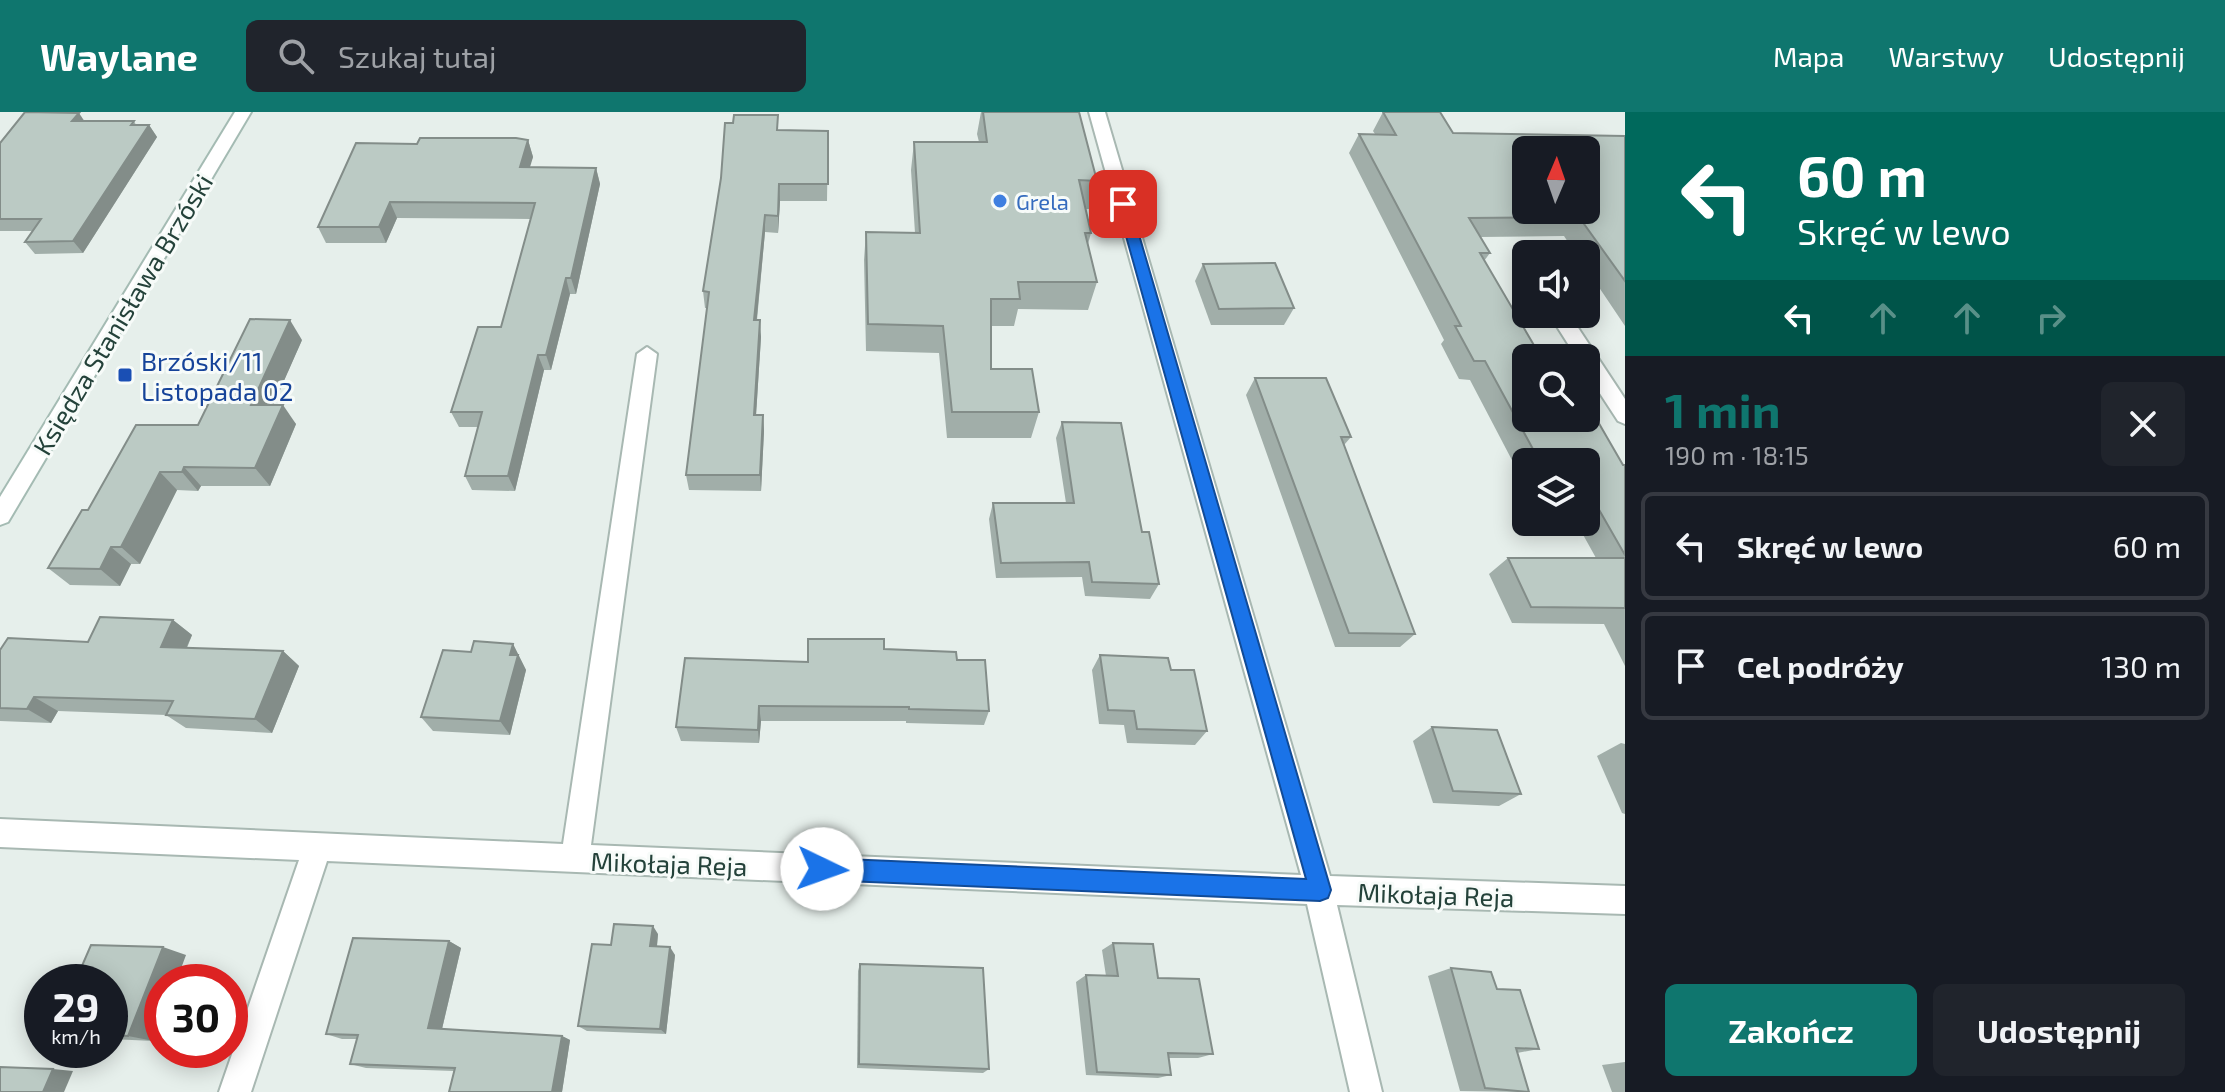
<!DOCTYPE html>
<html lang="pl">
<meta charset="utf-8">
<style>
body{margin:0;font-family:"Exo 2",sans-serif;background:#20242c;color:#f1f3f6;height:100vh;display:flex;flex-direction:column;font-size:30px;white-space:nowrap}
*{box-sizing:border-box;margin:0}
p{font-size:26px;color:#9ea1a6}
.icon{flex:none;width:44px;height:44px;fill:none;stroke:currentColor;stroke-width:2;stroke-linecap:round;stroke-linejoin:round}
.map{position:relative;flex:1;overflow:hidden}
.drawer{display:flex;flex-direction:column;background:#171b24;width:600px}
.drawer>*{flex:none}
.guide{background:#00695c;color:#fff;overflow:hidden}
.needle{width:52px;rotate:2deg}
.fabs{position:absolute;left:1512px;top:24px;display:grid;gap:16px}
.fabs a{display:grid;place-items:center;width:88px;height:88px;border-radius:12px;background:#171b24;box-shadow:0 4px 20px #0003;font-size:40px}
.speed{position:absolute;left:24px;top:852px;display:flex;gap:16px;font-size:40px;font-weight:700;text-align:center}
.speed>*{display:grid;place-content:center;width:104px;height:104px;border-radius:50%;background:#171b24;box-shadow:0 4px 20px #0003;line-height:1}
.speed small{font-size:20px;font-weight:400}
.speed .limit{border:12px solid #d22;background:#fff;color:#111}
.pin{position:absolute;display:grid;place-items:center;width:68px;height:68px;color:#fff;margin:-34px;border-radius:16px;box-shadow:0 4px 12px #0006}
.me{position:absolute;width:88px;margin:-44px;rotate:93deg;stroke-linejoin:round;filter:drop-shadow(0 0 6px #0008)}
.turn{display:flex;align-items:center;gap:28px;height:168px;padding:0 40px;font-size:36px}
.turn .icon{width:104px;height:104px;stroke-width:2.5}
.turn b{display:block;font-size:56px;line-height:68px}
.lanes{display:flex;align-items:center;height:76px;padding:0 40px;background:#0003;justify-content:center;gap:40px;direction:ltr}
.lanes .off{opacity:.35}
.round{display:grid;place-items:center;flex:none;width:84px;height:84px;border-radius:12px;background:#20242c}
.overview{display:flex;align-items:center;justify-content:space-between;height:136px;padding:0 40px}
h1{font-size:48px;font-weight:700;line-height:60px;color:#0f766e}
.cta{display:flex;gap:16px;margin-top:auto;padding:16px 40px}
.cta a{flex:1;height:92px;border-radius:12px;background:#0f766e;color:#fff;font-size:32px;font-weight:700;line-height:92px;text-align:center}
.cta a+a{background:#20242c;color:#f1f3f6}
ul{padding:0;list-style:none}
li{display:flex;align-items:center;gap:24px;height:108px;margin:0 16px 12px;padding:0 24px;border:4px solid #363941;border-radius:12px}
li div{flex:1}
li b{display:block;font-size:30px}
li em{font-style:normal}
header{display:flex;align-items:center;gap:48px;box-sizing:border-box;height:112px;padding:0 40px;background:#0f766e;color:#fff}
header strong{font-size:38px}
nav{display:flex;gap:44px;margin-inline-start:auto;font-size:28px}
.search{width:560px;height:72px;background:#20242c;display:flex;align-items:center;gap:20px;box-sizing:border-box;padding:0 28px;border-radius:12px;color:#9ea1a6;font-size:30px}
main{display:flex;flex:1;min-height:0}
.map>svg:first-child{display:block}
</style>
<header>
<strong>Waylane</strong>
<div class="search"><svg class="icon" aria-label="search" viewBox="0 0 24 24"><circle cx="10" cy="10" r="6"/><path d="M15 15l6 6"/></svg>Szukaj tutaj</div>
<nav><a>Mapa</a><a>Warstwy</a><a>Udostępnij</a></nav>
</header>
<main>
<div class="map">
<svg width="1625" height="980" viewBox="0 0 1625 980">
<rect width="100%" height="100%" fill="#e6efeb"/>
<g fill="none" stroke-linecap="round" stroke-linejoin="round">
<defs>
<g id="minor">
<polygon points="1089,0 1105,0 1330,764 1625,774 1625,802 1337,793 1382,980 1350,980 1307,792 327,749 251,980 219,980 299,748 0,735 0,707 563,732 637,242 647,235 657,242 591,733 1301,763"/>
<polygon points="1549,202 1569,202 1625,287 1625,312 1618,309 1586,260 1586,246 1577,246"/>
</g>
<polygon id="secondary" points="235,0 251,0 8,410 0,413 0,385"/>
</defs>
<!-- minor casing -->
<use href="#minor" stroke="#a8b8b2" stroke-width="4"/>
<!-- secondary casing -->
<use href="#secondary" stroke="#a4bbb3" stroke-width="4"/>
<!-- minor -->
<use href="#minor" fill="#fff" fill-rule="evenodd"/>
<!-- secondary -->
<use href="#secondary" fill="#fff" fill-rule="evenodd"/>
</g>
<!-- wall -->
<g fill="#a1aea9">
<polygon points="981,0 1079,0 1097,69 1089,97 1086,97 1091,121 1088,132 1097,170 1088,198 1018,197 1014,214 991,214 991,257 1039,300 1031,326 947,326 939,241 866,239 864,148 866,120 915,121 911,58 914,30 979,30 977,22"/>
<polygon points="1383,0 1453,21 1625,24 1625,214 1586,156 1586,142 1576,142 1564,124 1480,125 1490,141 1484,149 1535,235 1623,353 1625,353 1625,554 1604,512 1512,511 1489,462 1508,446 1596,446 1576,410 1586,410 1586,350 1526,350 1525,373 1470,268 1459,267 1441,232 1444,228 1349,41 1359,22 1375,22 1373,19"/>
<polygon points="84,9 134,9 136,13 149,13 157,25 83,141 35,142 25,130 32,119 0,119 0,31"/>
<polygon points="778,18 828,19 827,89 780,89 778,121 765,120 757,208 761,225 756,303 763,303 764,319 761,379 689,378 686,363 707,196 705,196 703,179 721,66"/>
<polygon points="528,28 533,45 529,55 596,56 600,72 576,182 570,182 551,258 544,258 515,379 472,378 465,364 478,315 459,315 451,300 501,215 531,107 397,106 386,131 326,131 318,115"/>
<polygon points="1203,152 1294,196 1284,213 1211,213 1195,169"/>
<polygon points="302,228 273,293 296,312 270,374 201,374 198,379 177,378 140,452 131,452 120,474 70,473 48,456 88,398 198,313"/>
<polygon points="1255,266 1351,325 1344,333 1415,522 1400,535 1335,535 1246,283"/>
<polygon points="1062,310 1142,420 1159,472 1150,487 1085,484 1082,465 996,466 989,407 993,391 1066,391 1056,326"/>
<polygon points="173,508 192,523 187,536 283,539 299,554 272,621 186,616 166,603 58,599 51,611 0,609 0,538 88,530"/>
<polygon points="513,532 526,558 510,623 433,619 421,605 471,540"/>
<polygon points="884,537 957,548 989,599 984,613 906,611 906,609 761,609 759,631 681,629 676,615"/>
<polygon points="1100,543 1171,558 1207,619 1195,633 1127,631 1124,613 1099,612 1092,558"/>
<polygon points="1432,615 1521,682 1499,694 1433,691 1413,629"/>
<polygon points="1621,631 1625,632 1625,702 1622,701 1597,644"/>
<polygon points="658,822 657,835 675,843 666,922 587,919 578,914 611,833"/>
<polygon points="449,829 461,836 442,917 562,924 570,928 562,980 449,980 454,959 366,956 350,952 357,927 342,927 326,922"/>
<polygon points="1113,831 1158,866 1213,942 1198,946 1168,946 1171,963 1158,966 1086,963 1076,870 1086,863 1106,864 1102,838"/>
<polygon points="186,843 162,870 162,907 154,929 110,927 110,870"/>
<polygon points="860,852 989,957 983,961 857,956 858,859"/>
<polygon points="1451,856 1497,877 1539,937 1517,941 1529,980 1460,979 1428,864"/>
<polygon points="1625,950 1625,980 1612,980 1602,953"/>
</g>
<!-- shaded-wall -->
<g fill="#838d89">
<polygon points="79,1 87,13 72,9"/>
<polygon points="149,13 157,25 83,141 73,129"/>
<polygon points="528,28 533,45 525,72 520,55"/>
<polygon points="596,56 600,72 576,182 571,166"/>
<polygon points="779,72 780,89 778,121 778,104"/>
<polygon points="390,90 397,106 386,131 379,115"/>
<polygon points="765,103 765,120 755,225 754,208"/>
<polygon points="566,166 570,182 551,258 546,243"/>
<polygon points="290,208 302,228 265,312 251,293"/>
<polygon points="760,208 761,225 755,319 754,303"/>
<polygon points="538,243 544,258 515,379 508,364"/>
<polygon points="283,293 296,312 270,374 255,356"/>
<polygon points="763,303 764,319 761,379 760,363"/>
<polygon points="184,355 201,374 198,379 182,360"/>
<polygon points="160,360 177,378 140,452 121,435"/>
<polygon points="111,435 131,452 120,474 100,457"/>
<polygon points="173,508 192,523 180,550 161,535"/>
<polygon points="513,532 526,558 510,623 500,609 510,543"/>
<polygon points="283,539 299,554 272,621 255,607"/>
<polygon points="34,585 58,599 51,611 27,597"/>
<polygon points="759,594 761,609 759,631 758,618"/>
<polygon points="653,814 658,822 656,842 650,834"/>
<polygon points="449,829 461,836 441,921 428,916"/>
<polygon points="163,835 186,843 176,870 162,870 162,907 154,929 128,924"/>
<polygon points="670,835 675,843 666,922 660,917"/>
<polygon points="562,924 570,928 562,980 552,980"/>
<polygon points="53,957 73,959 64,980 43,980"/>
</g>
<!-- building -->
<g fill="#bbcac4" stroke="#838d89" stroke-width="2" fill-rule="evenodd">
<polygon points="25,0 79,1 72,9 134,9 131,13 149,13 73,129 25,130 41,107 0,107 0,31"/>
<polygon points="983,0 1079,0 1097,69 1079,68 1091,121 1085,121 1097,170 1018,170 1020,187 991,187 991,257 1032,257 1039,300 952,300 943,214 868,212 866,120 920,121 914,30 987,30"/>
<path d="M1383 0H1440L1453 21 1625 24V169L1579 105 1469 106 1490 141H1480L1535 235H1547L1554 246H1526V306H1586V289L1623 353H1625V443L1586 375V350H1540L1485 249H1474L1455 214H1461L1359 22 1396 23ZM1526 38H1586V98H1526Z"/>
<polygon points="734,3 778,3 777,18 828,19 828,72 779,72 778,104 765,103 754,208 760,208 754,303 763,303 760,363 686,363 709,180 703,179 721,66 725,11 733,11"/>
<polygon points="420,26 516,26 528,28 520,55 596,56 571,166 566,166 546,243 538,243 508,364 465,364 482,300 451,300 478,215 501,215 535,91 390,90 379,115 318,115 356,31 417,32"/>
<polygon points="1275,151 1294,196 1219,197 1203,152"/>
<polygon points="250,207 290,208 251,293 283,293 255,356 184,355 182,360 160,360 121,435 111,435 100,457 48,456 82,398 88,398 136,313 198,313"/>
<polygon points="1255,266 1326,266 1351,325 1341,325 1415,522 1349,521"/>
<polygon points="1062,310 1121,311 1142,420 1149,420 1159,472 1092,470 1089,450 1001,451 993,391 1074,391"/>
<polygon points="1508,446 1625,446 1625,496 1531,495"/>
<polygon points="100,505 173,508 161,535 283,539 255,607 166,603 173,589 34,585 27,597 0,596 0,538 8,526 88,530"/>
<polygon points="808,527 884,527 884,537 956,540 957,548 985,548 989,599 909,597 909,595 759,594 758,618 676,615 685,546 808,550"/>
<polygon points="474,529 513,532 510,543 518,543 500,609 421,605 443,538 471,540"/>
<polygon points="1100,543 1168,546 1171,558 1194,558 1207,619 1137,617 1134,599 1108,598"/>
<polygon points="1432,615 1497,618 1521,682 1453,679"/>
<polygon points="614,812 653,814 650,834 670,835 660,917 578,914 592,832 611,833"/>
<polygon points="353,826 449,829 428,916 562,924 552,980 449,980 455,956 350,952 358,923 326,922"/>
<polygon points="1113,831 1153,832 1158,866 1199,867 1213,942 1168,941 1171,963 1097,960 1086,863 1118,864"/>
<polygon points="91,833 163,835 128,924 110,923 110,870 75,870"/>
<polygon points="860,852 983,856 989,957 859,952"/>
<polygon points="1451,856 1491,860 1497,877 1520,878 1539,937 1516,936 1529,980 1485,976"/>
<polygon points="0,955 53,957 43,980 0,980"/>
</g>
<!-- route -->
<polygon fill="#1a73e8" stroke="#114b97" stroke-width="2" points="1119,89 1130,92 1331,778 1328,786 1320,789 822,768 814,765 811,757 814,750 822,746 1306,767 1117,92"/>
<!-- markers -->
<circle fill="#3f7fe0" stroke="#f7fbf9" stroke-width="3" cx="1000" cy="89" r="8"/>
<rect fill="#1a4fb4" stroke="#f7fbf9" stroke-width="3" x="117" y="255" width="16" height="16" rx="4"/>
<g text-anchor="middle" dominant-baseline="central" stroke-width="6" stroke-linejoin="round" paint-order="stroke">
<!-- far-shop labels -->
<g font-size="22" fill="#366cbe" stroke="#f7fbf9" text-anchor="start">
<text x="1016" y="89">Grela</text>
</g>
<!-- street labels -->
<g font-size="26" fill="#24423a" stroke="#f7fbf9">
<text transform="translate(122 202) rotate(-59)">Księdza Stanisława Brzóski</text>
<text transform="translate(669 751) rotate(2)">Mikołaja Reja</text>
<text transform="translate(1436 782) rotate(2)">Mikołaja Reja</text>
</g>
<!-- transit labels -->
<g font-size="26" fill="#164399" stroke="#f7fbf9" text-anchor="start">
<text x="141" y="248">Brzóski/11<tspan x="141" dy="30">Listopada 02</tspan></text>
</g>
</g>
</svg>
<div class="fabs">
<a><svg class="needle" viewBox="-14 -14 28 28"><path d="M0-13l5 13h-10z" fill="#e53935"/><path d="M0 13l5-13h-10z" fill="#9ea1a6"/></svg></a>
<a><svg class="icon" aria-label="sound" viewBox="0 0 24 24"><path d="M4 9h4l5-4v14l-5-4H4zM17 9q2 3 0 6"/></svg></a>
<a><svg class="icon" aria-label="search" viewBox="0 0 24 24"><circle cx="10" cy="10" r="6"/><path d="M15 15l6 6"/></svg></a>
<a><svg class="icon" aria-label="layers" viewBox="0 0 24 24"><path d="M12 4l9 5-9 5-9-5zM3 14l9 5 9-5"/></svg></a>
</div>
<div class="speed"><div>29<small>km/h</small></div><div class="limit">30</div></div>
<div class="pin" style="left:1123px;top:92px;background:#d93025"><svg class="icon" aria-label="arrive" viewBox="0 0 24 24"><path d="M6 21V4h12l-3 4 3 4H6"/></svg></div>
<svg class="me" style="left:822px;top:757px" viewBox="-20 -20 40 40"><circle r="19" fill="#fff"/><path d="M0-13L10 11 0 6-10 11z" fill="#1a73e8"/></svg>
</div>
<section class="drawer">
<div class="guide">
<div class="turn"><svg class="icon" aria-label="left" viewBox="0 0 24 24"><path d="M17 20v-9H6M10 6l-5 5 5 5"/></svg><div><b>60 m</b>Skręć w lewo</div></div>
<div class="lanes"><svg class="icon" aria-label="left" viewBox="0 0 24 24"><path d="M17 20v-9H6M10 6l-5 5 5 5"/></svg><svg class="icon off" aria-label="ahead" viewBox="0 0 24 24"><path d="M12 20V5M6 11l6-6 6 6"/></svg><svg class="icon off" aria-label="ahead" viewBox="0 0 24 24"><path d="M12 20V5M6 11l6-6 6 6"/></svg><svg class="icon off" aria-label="right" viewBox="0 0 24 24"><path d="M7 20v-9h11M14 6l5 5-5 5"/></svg></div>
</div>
<div class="overview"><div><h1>1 min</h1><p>190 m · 18:15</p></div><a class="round"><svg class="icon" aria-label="close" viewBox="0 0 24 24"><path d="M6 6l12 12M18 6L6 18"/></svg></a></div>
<ul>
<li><svg class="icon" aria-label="left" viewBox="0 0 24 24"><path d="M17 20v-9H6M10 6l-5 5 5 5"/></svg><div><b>Skręć w lewo</b></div><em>60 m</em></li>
<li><svg class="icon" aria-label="arrive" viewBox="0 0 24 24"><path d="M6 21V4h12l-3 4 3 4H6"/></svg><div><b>Cel podróży</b></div><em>130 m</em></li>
</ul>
<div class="cta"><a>Zakończ</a><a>Udostępnij</a></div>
</section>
</main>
